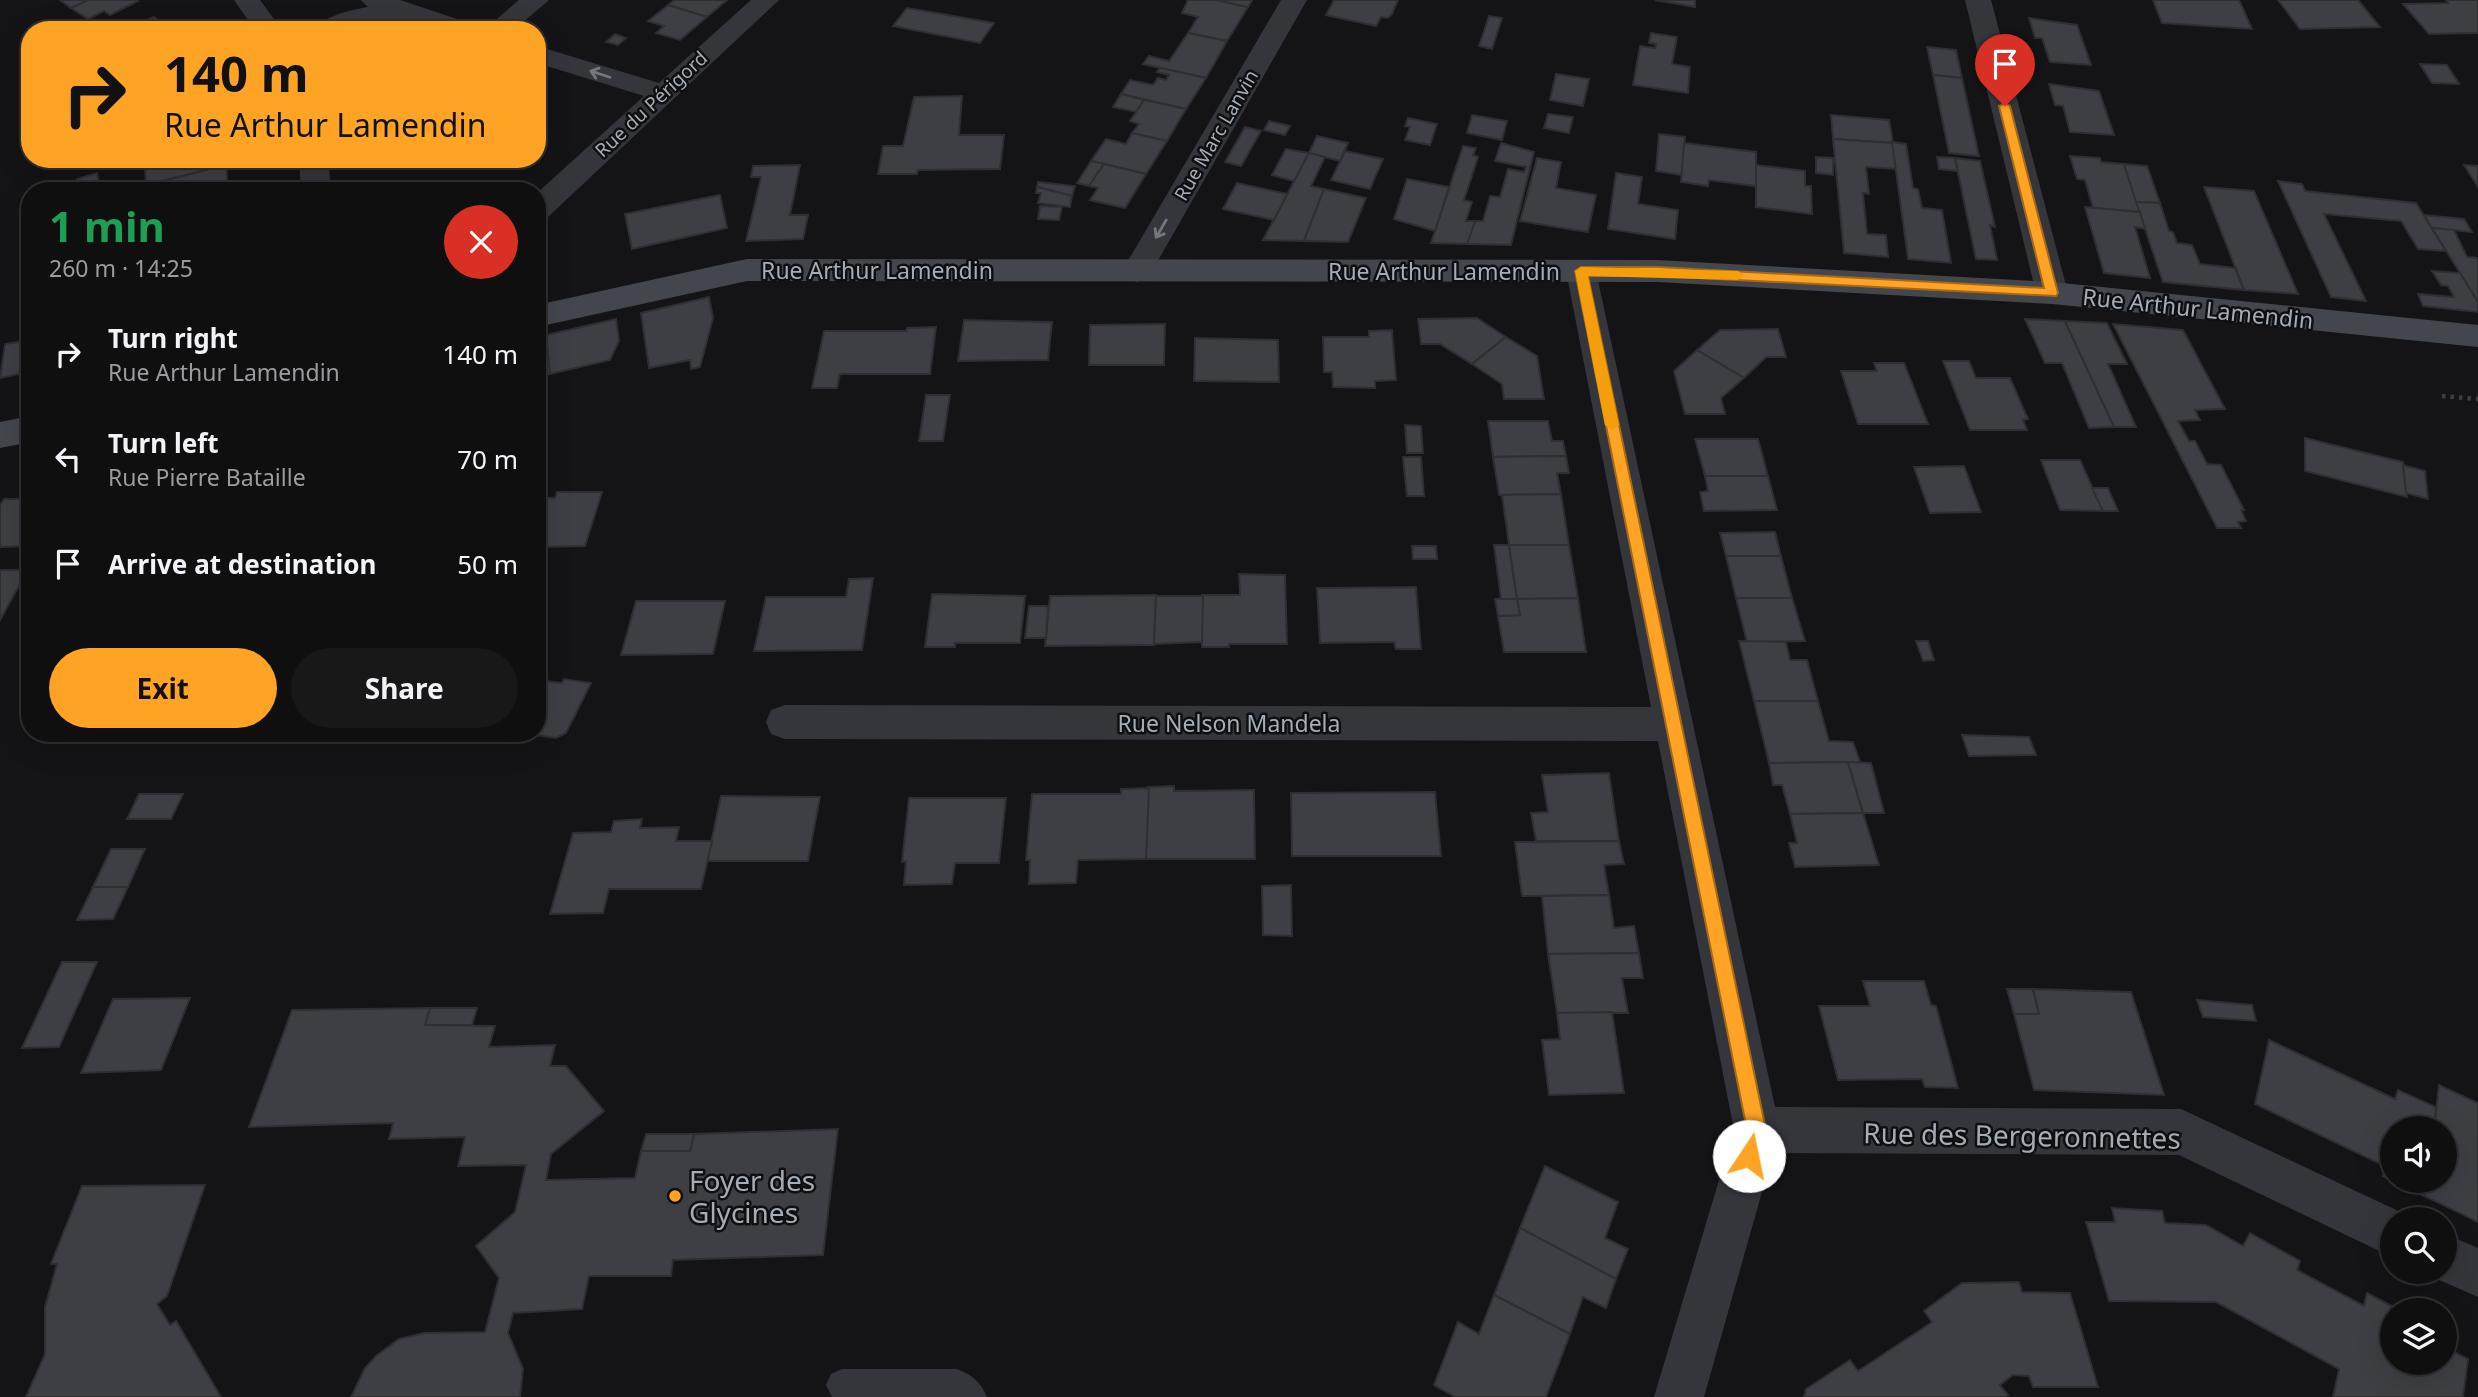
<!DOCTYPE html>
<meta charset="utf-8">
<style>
body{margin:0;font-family:"Noto Sans",sans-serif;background:#181819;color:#f1f3f6;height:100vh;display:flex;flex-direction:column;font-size:26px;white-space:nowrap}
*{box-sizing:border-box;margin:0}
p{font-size:23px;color:#9b9c9f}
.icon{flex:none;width:38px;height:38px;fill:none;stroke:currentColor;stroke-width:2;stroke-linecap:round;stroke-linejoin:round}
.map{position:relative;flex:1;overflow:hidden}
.side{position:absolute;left:21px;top:182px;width:525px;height:560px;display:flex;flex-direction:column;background:#0f0f10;border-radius:28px;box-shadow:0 7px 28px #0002,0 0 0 2px #2f2f30}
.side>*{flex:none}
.banner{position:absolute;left:21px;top:21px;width:525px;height:147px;border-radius:28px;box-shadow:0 7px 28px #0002,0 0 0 2px #2f2f30;background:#ffa324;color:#111;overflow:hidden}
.buttons{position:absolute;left:2380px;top:1116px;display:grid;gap:14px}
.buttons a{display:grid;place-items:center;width:77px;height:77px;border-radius:50%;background:#0f0f10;box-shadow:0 7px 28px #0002,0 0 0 2px #2f2f30;font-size:35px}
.pin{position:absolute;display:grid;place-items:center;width:60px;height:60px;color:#fff;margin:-72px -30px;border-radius:50% 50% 50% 0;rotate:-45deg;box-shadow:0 0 7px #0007}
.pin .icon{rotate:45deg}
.me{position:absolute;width:77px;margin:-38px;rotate:11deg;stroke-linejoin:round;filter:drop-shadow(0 0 5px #0008)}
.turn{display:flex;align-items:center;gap:24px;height:147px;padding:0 28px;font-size:32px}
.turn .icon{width:91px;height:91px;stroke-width:2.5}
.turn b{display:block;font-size:49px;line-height:60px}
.round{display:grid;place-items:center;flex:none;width:74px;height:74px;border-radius:37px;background:#181819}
.overview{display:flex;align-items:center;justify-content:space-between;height:119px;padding:0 28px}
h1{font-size:42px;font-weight:700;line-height:52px;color:#1e9e55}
.action{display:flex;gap:14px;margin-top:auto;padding:14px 28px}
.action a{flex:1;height:80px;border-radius:42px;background:#ffa324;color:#111;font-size:28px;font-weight:700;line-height:80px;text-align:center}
.action a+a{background:#181819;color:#f1f3f6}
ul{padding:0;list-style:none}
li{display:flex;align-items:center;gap:21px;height:105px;padding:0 28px}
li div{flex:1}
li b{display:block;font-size:26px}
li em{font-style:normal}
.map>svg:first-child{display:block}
</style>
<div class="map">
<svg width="2478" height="1397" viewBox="0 0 2478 1397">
<rect width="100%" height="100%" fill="#141416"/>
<!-- building -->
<g fill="#3e3f44" stroke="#2e2e33" stroke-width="2">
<polygon points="60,0 88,0 71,8"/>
<polygon points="88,0 136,0 138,1 110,15 104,11 88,19 71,8"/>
<polygon points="674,0 727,0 707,17 668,5"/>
<polygon points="1188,0 1216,0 1248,7 1227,41 1188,33 1198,17 1182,13"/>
<polygon points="1216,0 1252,0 1248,7"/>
<polygon points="1334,0 1398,0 1392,14 1388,18 1381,17 1376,26 1326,15"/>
<polygon points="1655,0 1695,0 1695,7"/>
<polygon points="2153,0 2239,0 2252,29 2162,23"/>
<polygon points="2278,0 2358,0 2380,27 2300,29"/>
<polygon points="2446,0 2478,0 2478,33 2429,34 2403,4 2448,3"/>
<polygon points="668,5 707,17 680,40 656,33 664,26 648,21"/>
<polygon points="907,8 994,23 980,43 893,26"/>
<polygon points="1489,16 1502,18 1492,49 1479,46"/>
<polygon points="154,17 159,21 139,30 123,30"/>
<polygon points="2029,18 2077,25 2091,65 2050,62 2042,38 2035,38"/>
<polygon points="159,21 167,28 139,30"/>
<polygon points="1188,33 1227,41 1206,78 1143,64 1149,56 1169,61"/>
<polygon points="1651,33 1677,37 1672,64 1690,67 1688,93 1633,85 1640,46 1655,48 1656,44 1649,43"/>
<polygon points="615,34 626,38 618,45 606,42"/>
<polygon points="1927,47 1956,50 1962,78 1933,75"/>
<polygon points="2420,64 2447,65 2459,84 2432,83"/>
<polygon points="1160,68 1206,78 1186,109 1121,94 1130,80 1153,85 1158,78 1166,80 1169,75 1157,72"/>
<polygon points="1556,74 1589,79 1583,106 1550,100"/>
<polygon points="1933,75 1962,78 1979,156 1949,153"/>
<polygon points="2049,84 2099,91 2114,135 2070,132 2063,106 2055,105"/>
<polygon points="1121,94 1144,100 1136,112 1113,107"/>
<polygon points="962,96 959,135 1004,135 1000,169 918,170 917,174 878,174 883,146 903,146 914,97"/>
<polygon points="1144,100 1186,109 1167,141 1132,133 1139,124 1130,121"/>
<polygon points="1548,114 1573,117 1569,133 1544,128"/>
<polygon points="1472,115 1507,121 1502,140 1467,133"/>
<polygon points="1831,115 1889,120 1893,143 1833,139"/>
<polygon points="1408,118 1437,124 1430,145 1405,140 1410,127 1405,126"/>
<polygon points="1269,121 1290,126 1285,135 1264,130"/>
<polygon points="1245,127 1261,131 1241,166 1225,162"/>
<polygon points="1132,133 1167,141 1146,174 1091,161 1106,139 1126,144"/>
<polygon points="1659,134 1685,137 1682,175 1656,171"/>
<polygon points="1317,136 1348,143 1340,161 1309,153"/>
<polygon points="1833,139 1893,143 1896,169 1866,167 1869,194 1863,193 1867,234 1886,235 1888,257 1844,253"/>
<polygon points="1892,142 1906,144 1913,188 1918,189 1922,208 1942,210 1951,263 1908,259"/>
<polygon points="1501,143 1534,152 1511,245 1467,244 1475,221 1483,221 1490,196 1500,197 1508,169 1524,172 1526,167 1495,161"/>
<polygon points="1684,143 1756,152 1756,186 1709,180 1708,186 1681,182"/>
<polygon points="1463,146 1476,148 1473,155 1478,157 1464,200 1472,202 1466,221 1475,221 1467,244 1431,243"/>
<polygon points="1286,149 1309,153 1294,181 1272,175"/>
<polygon points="1345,151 1383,159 1370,189 1331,180"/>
<polygon points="1309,153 1325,157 1311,186 1324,189 1304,241 1263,240"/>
<polygon points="2070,156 2100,158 2101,162 2124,164 2140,212 2093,208 2085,180 2077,179"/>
<polygon points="1816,157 1833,158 1833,175 1816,173"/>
<polygon points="1937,157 1955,158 1958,171 1939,169"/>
<polygon points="1537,158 1561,162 1556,188 1596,195 1588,232 1520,221"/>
<polygon points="1955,158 1980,161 1995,227 1990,225 1997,260 1976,259"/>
<polygon points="172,159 225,159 226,165 146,185 145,167"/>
<polygon points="1091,161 1104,164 1089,186 1077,183"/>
<polygon points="1104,164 1146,174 1125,208 1090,200 1098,188 1089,186"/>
<polygon points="2124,164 2147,166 2160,203 2136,202"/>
<polygon points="226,165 228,191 168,191 167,180"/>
<polygon points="800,165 790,215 808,215 803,239 746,241 761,177 751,177 753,166"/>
<polygon points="1756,165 1805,171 1805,186 1811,186 1812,214 1756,207"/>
<polygon points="2464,165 2478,166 2478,187"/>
<polygon points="97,173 99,183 79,189 77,179"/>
<polygon points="1616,173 1642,177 1638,204 1678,210 1675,239 1608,229"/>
<polygon points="1407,179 1449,187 1435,231 1394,219"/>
<polygon points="2278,181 2302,184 2305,191 2416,203 2446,251 2418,249 2401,221 2324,214 2366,301 2331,297"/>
<polygon points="1038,182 1075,186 1072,196 1037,187"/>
<polygon points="1237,183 1287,194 1274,220 1223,209"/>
<polygon points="1037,187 1072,196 1070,207 1038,203 1041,193 1036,193"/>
<polygon points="2204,187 2254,191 2298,294 2244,290"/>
<polygon points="1324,189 1366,198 1348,242 1304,241"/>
<polygon points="720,195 727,228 632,249 625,214"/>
<polygon points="2136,202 2160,203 2169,231 2173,232 2177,243 2192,245 2200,264 2235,268 2244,290 2163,282"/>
<polygon points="1040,206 1062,207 1059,220 1038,219"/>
<polygon points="2085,207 2140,212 2145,229 2135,227 2150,278 2104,273"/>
<polygon points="2424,215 2464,219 2472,232 2432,228"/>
<polygon points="2432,228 2454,230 2467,257 2478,258 2478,302"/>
<polygon points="2432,271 2460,273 2478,302 2478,312 2423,306 2418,294 2454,297 2448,286 2441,285"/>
<polygon points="709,297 713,318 700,367 691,369 690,360 649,368 641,313"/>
<polygon points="1477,318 1506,337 1472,364 1440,344 1421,344 1418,319"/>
<polygon points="616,319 619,341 610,360 550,374 546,335"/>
<polygon points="2025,319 2065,321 2114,427 2089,428 2062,363 2045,363"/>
<polygon points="964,320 1052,322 1048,360 958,361"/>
<polygon points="2065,321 2107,323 2127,364 2108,364 2136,427 2114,427"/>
<polygon points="1165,324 1164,365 1089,365 1090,325"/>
<polygon points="2113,324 2183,330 2225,409 2195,410 2200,420 2178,421 2189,441 2195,441 2207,464 2221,465 2244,510 2241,510 2246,521 2238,522 2241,528 2217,528"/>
<polygon points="936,327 930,374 840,374 837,388 812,388 824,331 906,331 907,328"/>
<polygon points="1778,329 1786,357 1766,357 1744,378 1697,350 1720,330"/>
<polygon points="1392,330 1396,380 1375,381 1375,388 1333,387 1332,372 1324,372 1323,337 1369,337 1369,331"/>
<polygon points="546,335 550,374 537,377 537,336"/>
<polygon points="1506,337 1537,356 1544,399 1504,399 1502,384 1472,364"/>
<polygon points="1195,338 1278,340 1279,382 1194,381"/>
<polygon points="24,341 19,374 0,378 5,344"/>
<polygon points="1697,350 1744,378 1721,398 1725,414 1685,414 1674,371"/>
<polygon points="1943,361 1969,361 1976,378 2010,378 2028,419 2023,420 2027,430 1970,430"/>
<polygon points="1874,363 1904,363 1928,424 1858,424 1841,371 1877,371"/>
<polygon points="926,395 950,395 943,441 919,441"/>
<polygon points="1488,421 1548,421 1552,441 1563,441 1566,456 1493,457"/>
<polygon points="1405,425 1421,426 1423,453 1407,453"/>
<polygon points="2305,438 2403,462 2407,497 2305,471"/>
<polygon points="1695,439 1758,439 1768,476 1705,476"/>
<polygon points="1566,456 1569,473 1557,473 1561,494 1499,495 1493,457"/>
<polygon points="1403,457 1421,457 1424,496 1407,496"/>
<polygon points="2041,460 2080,460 2103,511 2060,510"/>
<polygon points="2403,465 2425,471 2428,499 2406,493"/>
<polygon points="1964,466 1981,512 1930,513 1914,467"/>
<polygon points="1705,476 1768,476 1777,510 1704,511 1700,492 1708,491"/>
<polygon points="2092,488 2108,488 2118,511 2103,511"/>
<polygon points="557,492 602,492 585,546 537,547 537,498 555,498"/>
<polygon points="1561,494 1569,545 1509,545 1502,495"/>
<polygon points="4,499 30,499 30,546 0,547 0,505"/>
<polygon points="1775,532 1781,556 1726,556 1720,533"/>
<polygon points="1494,545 1509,545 1517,599 1501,599"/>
<polygon points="1509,545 1569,545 1578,598 1517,599"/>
<polygon points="1412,546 1436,546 1437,559 1413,559"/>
<polygon points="1726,556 1781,556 1792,598 1736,598"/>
<polygon points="0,570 28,570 0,620"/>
<polygon points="1239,574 1285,575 1287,644 1229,644 1229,647 1202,647 1202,595 1240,595"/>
<polygon points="873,578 862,650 754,651 766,597 846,597 849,579"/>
<polygon points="1416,587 1421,649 1396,649 1394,642 1320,643 1317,588"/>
<polygon points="932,594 1025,596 1020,643 955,643 955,647 925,647"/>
<polygon points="1156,595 1154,645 1045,646 1050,596"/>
<polygon points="1156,596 1203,596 1202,642 1154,644"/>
<polygon points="1578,598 1586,652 1504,652 1498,616 1520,615 1517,599"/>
<polygon points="1736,598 1792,598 1805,641 1747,642"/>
<polygon points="1495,599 1517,599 1520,615 1498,616"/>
<polygon points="636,601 725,601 713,654 621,655"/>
<polygon points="1029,606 1048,606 1046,638 1025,638"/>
<polygon points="1739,641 1786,642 1790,660 1807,660 1818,701 1754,701"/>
<polygon points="1916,641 1928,641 1934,660 1923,661"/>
<polygon points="537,675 547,676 545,681 562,683 564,679 591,683 566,733 556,738 521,733 537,733"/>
<polygon points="1754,701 1818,701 1829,741 1853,742 1860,762 1769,763"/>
<polygon points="1962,735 2029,737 2036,755 1969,756"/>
<polygon points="1848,762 1863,813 1790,814 1782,785 1773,785 1769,763"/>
<polygon points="1848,762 1871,763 1884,813 1863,813"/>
<polygon points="1609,773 1619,841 1536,841 1531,813 1548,812 1542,775"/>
<polygon points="1174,786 1174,791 1254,790 1255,859 1146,859 1148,787"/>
<polygon points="1149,788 1146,859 1078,860 1076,883 1029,884 1030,860 1026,860 1032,794 1121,794 1121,789"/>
<polygon points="1435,792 1441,856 1292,856 1291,793"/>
<polygon points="139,794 183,794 171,819 127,819"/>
<polygon points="721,796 820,797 808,861 707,861"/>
<polygon points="909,798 1006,798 999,863 955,863 952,884 904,885 906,861 902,862"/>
<polygon points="1863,813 1879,865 1795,867 1789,843 1797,843 1790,814"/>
<polygon points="642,819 640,828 679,827 676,841 712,841 701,889 609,889 603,913 550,914 573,833 611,832 614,821"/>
<polygon points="1619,841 1624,864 1604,865 1609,895 1522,896 1515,842"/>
<polygon points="111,849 145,849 128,887 93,887"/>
<polygon points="1291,885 1292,936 1263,935 1262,886"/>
<polygon points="93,887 128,887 113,919 77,920"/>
<polygon points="1609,895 1614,928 1634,926 1639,953 1548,954 1542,896"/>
<polygon points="1639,953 1643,978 1622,978 1628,1013 1557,1013 1548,954"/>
<polygon points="62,962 97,962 59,1047 22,1048"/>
<polygon points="1863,981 1924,981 1931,1005 1936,1006 1958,1088 1925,1087 1922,1079 1838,1080 1819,1006 1870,1006"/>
<polygon points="2007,989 2033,989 2039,1014 2014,1014"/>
<polygon points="2033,989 2131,992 2164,1095 2034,1090 2014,1014 2039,1014"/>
<polygon points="190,998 161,1070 81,1073 113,999"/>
<polygon points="2197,1000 2252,1005 2256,1021 2203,1017"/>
<polygon points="430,1008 477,1008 472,1025 425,1025"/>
<polygon points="430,1008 425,1025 495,1026 489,1047 555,1045 550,1066 566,1066 604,1111 551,1154 546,1180 635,1178 641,1151 690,1151 694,1134 838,1129 823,1255 673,1260 671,1276 589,1276 582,1309 513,1313 508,1333 523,1369 520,1397 351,1397 365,1368 376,1356 399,1339 424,1333 485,1332 499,1278 476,1246 515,1212 526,1165 458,1166 465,1137 389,1139 393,1123 249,1127 292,1010"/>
<polygon points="1612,1012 1624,1093 1549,1095 1542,1040 1560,1039 1557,1013"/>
<polygon points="2269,1040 2395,1099 2398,1090 2436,1107 2434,1129 2392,1129 2392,1181 2383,1176 2385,1166 2255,1104"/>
<polygon points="2439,1085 2478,1103 2478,1222 2424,1196 2426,1181 2445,1181 2445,1129 2434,1129"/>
<polygon points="646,1134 694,1134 690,1151 641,1151"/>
<polygon points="1545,1166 1618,1202 1605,1238 1628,1249 1616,1279 1520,1228"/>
<polygon points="2394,1181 2426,1181 2424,1196"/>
<polygon points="205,1185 167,1296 157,1304 170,1325 176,1321 221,1397 26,1397 45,1354 45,1307 57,1264 51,1264 82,1186"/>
<polygon points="2112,1208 2162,1211 2165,1223 2206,1225 2243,1246 2250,1233 2300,1261 2297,1270 2364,1306 2367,1293 2401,1311 2392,1311 2392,1363 2445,1363 2445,1347 2468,1359 2463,1397 2333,1397 2339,1369 2216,1302 2109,1301 2086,1222 2115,1222"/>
<polygon points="1520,1228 1616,1279 1606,1308 1583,1297 1570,1334 1494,1295"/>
<polygon points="2019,1282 2022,1292 2070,1293 2098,1387 2033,1387 2029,1376 2013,1375 2000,1385 2008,1395 2005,1397 1804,1397 1806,1389 1850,1360 1858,1371 1932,1322 1924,1311 1962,1283"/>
<polygon points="1494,1295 1570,1334 1546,1397 1455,1397 1434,1385 1458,1322 1479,1334"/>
</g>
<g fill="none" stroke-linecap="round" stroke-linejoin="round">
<!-- path -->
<polyline stroke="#3b3e43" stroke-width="4.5" stroke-dasharray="3.5 5" stroke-linecap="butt" points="2442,396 2478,399"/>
<!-- lane -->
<path fill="#35363c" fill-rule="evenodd" d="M842 1369H957C972 1375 981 1382 987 1397H832L826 1385 831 1374Z"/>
<!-- street -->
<g fill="#35363c" fill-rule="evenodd">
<polygon points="234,0 260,0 282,30 255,30"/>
<path d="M361 0H400L472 24 476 30H436L406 20H395L368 22 349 30H315C325 15 351 10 368 7Z"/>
<polygon points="519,0 549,0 514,30 484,30"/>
<polygon points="751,0 779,0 548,217 537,220 537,193 644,96 537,63 537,46 659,83"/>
<polygon points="1281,0 1307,0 1148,278 1137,282 1126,278 1122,271"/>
<polygon points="1965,0 1991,0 2068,293 2063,301 2052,304 2041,301 2036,293"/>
<polygon points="299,159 328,159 331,191 301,191"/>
<polygon points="1581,260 1592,264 1596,271 1775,1107 2181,1109 2409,1216 2410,1220 2392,1220 2392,1257 2179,1155 1773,1153 1704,1397 1654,1397 1734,1130 1658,741 785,739 771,734 766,722 771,710 785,705 1651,707 1566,271 1570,264"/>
<polygon points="2445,1234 2478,1248 2478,1297 2428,1275 2427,1272 2445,1272"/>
</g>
<!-- secondary -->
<g fill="#43464c" fill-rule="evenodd">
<polygon points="747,259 1657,260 2052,282 2478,325 2478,347 2052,304 1657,282 747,281 537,327 537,305"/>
<polygon points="30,416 30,442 0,448 0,422"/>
</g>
</g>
<!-- one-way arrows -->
<defs><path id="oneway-shaft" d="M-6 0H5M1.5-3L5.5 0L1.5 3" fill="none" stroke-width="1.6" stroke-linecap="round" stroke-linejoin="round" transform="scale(1.75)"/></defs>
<g stroke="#727780">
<use href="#oneway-shaft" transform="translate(600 74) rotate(-162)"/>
<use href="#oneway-shaft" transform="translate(1161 229) rotate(120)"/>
</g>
<!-- route -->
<polygon fill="#ffa324" stroke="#a66a17" stroke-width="2" points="2005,103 2010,106 2058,293 2056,296 1657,276 1588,276 1766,1130 1756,1163 1749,1166 1742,1163 1740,1156 1747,1130 1575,271 1581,267 1657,267 2044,288 1999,106"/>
<!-- slow -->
<polygon fill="#f59e0b" points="1581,267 1738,271 1744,275 1738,280 1588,276 1619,425 1612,430 1605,425 1575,271"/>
<!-- markers -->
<circle fill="#ffa324" stroke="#0f0f11" stroke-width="2.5" cx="675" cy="1196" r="7"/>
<g text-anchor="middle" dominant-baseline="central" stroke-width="5" stroke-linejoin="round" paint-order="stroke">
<!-- far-street labels -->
<g font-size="19" fill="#a4acb8" stroke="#0f0f11">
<text transform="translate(651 104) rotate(-43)">Rue du Périgord</text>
<text transform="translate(1216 135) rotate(-60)">Rue Marc Lanvin</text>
</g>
<!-- street labels -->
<g font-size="23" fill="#a4acb8" stroke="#0f0f11">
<text x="877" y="270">Rue Arthur Lamendin</text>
<text x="1444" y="271">Rue Arthur Lamendin</text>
<text transform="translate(2198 308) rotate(6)">Rue Arthur Lamendin</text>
<text x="1229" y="723">Rue Nelson Mandela</text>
</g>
<!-- near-street labels -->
<g font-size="28" fill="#a4acb8" stroke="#0f0f11">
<text transform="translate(2022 1135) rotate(1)">Rue des Bergeronnettes</text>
</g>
<!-- near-poi labels -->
<g font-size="28" fill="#a4acb8" stroke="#0f0f11" text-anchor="start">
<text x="689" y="1180">Foyer des<tspan x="689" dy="32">Glycines</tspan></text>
</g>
</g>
</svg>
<div class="buttons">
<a><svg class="icon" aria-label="sound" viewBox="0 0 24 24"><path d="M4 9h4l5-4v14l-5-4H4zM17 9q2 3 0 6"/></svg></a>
<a><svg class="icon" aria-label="search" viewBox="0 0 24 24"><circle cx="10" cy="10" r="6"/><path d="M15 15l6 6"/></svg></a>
<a><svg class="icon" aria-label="layers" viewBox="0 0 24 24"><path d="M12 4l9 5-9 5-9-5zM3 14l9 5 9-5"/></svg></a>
</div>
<div class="pin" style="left:2005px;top:106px;background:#d93025"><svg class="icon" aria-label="arrive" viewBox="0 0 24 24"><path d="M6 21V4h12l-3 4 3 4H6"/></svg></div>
<svg class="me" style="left:1749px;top:1156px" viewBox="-20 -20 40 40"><circle r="19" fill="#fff"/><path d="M0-13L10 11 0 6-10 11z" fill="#ffa324"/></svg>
<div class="banner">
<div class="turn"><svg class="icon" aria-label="right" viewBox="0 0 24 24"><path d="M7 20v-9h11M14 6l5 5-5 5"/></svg><div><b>140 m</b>Rue Arthur Lamendin</div></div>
</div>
<section class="side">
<div class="overview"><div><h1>1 min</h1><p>260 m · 14:25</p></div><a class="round" style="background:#d93025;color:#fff"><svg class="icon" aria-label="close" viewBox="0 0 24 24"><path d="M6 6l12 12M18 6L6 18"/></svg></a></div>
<ul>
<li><svg class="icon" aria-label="right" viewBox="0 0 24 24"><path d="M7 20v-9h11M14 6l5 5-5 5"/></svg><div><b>Turn right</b><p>Rue Arthur Lamendin</p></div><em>140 m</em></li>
<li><svg class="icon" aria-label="left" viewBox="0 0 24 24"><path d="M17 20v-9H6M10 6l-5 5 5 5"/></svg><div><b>Turn left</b><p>Rue Pierre Bataille</p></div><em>70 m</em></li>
<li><svg class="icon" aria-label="arrive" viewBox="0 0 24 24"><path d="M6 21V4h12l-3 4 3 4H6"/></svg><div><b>Arrive at destination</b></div><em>50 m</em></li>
</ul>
<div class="action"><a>Exit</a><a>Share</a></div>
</section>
</div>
